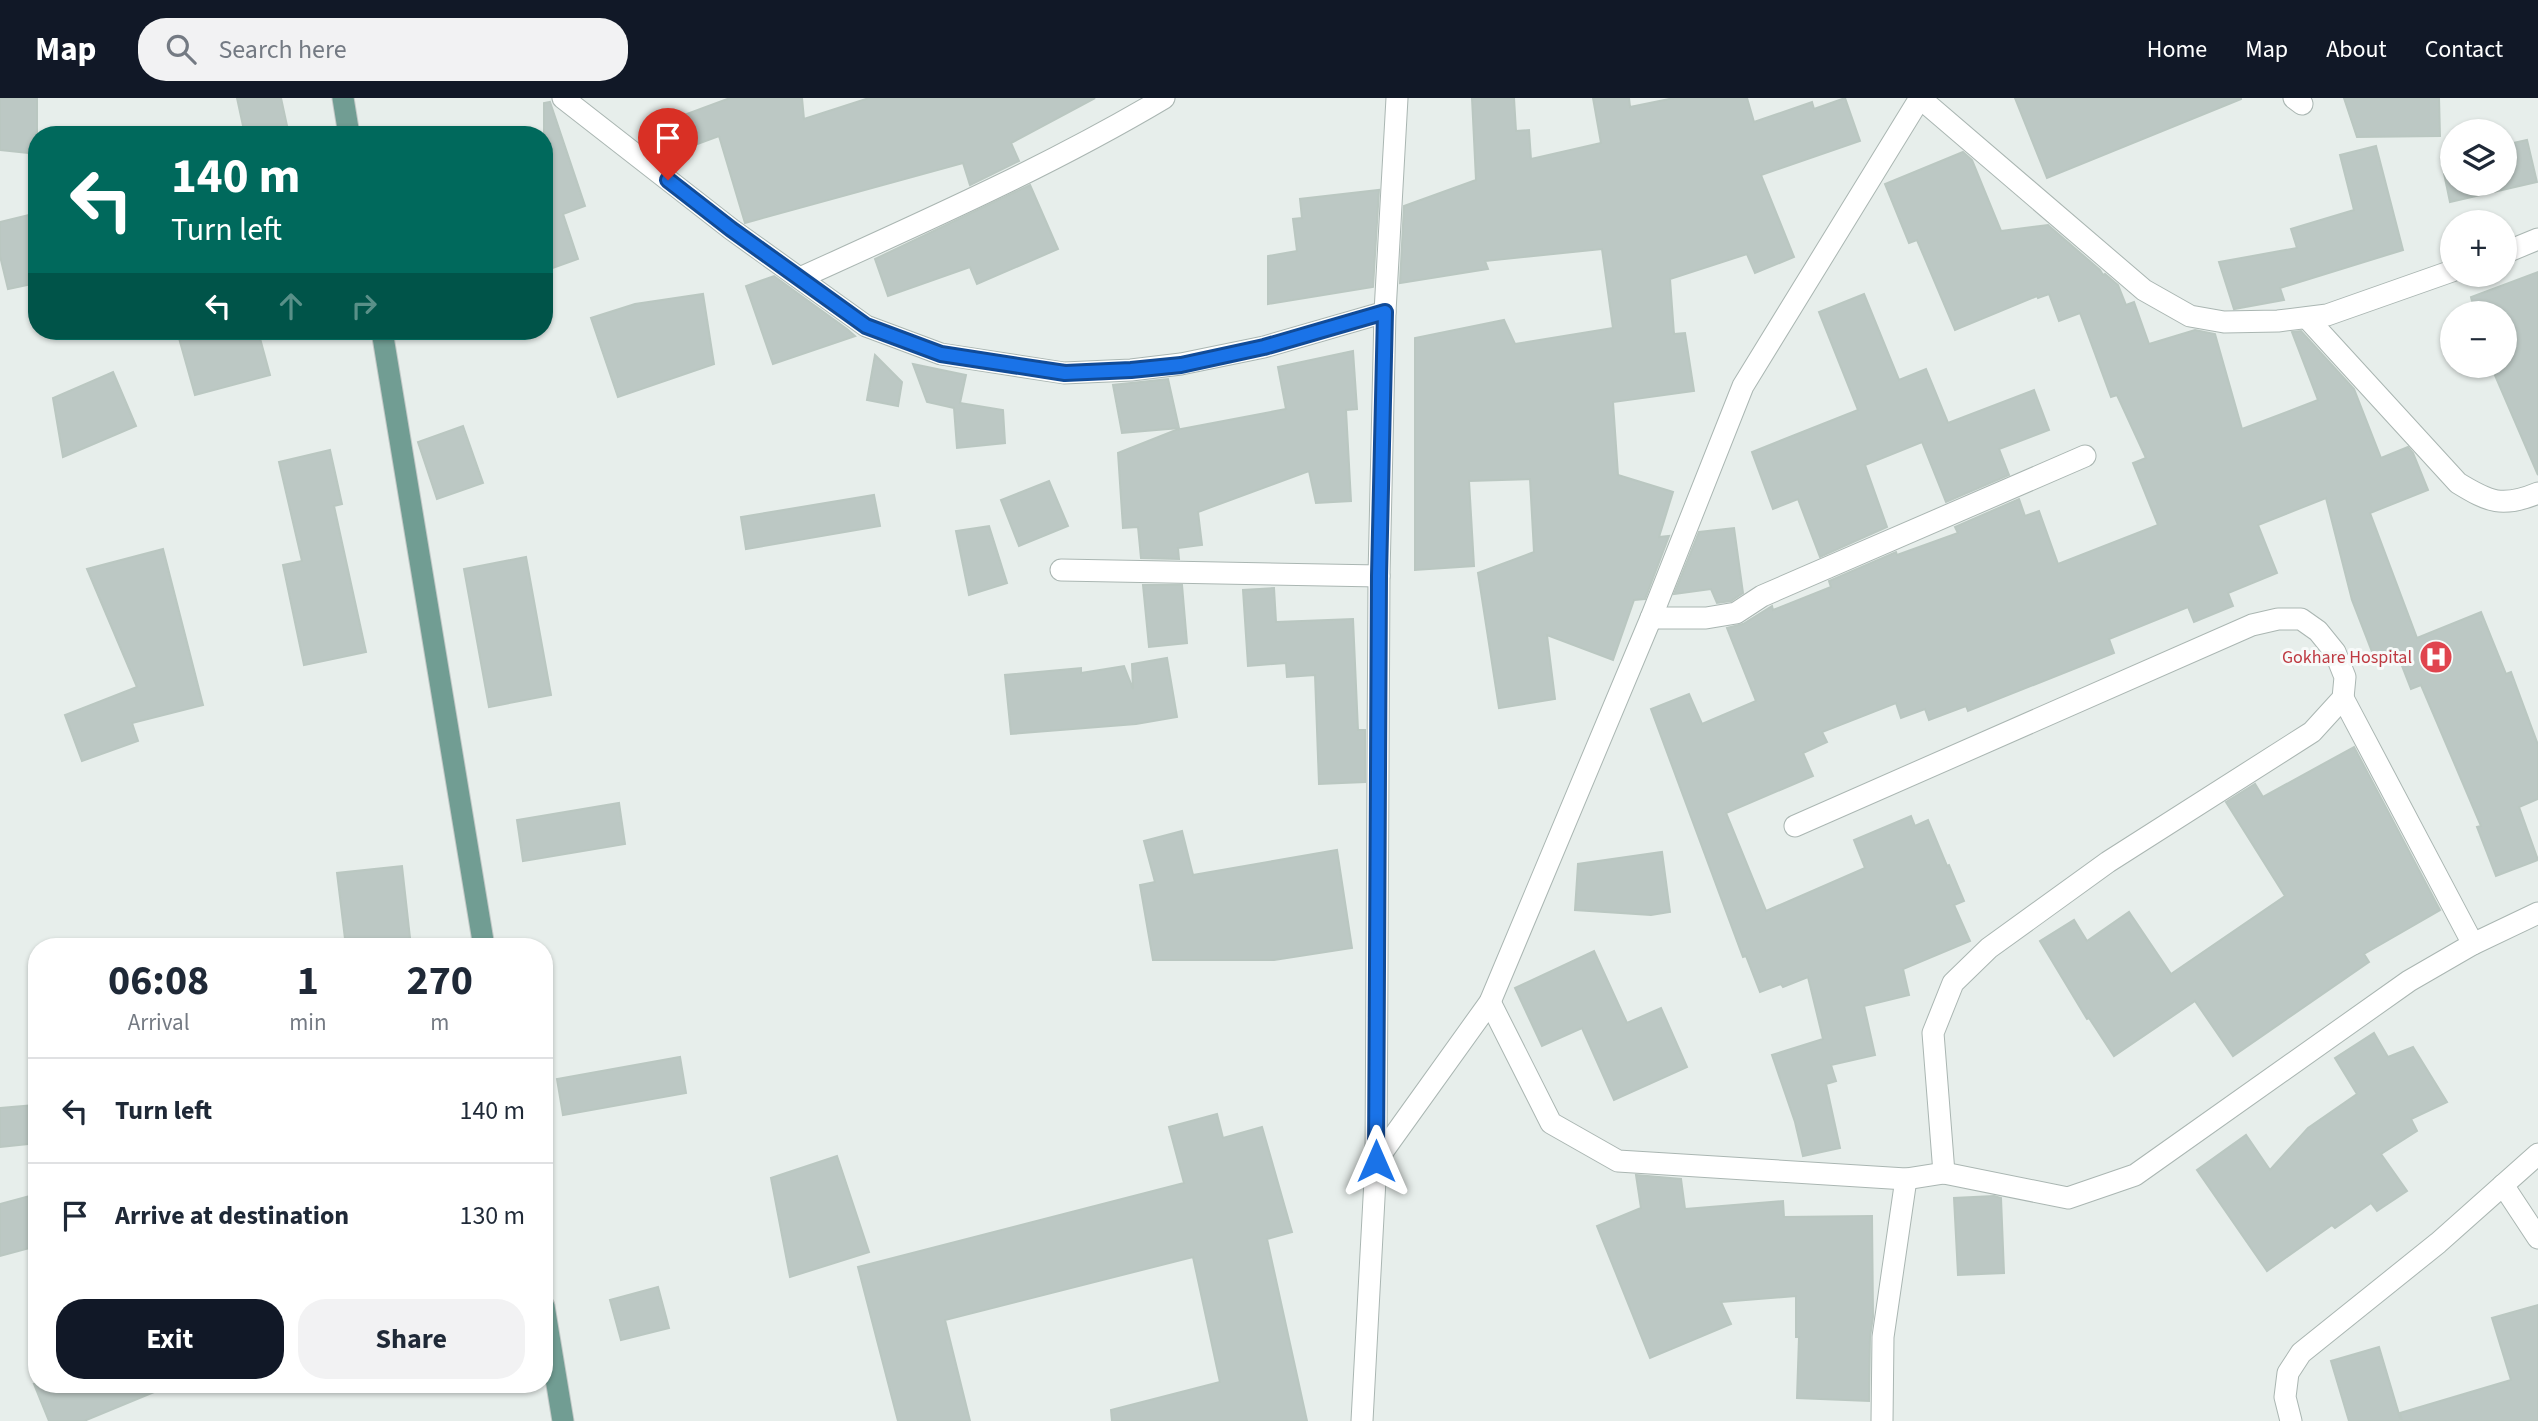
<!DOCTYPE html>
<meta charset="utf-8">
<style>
body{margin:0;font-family:"Source Sans 3",sans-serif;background:#f2f2f3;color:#1f2937;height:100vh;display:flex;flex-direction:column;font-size:26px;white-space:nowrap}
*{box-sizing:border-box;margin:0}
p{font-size:23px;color:#747a83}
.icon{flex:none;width:38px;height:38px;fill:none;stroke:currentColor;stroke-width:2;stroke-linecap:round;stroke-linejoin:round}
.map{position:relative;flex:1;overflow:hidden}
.panel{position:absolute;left:28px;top:840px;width:525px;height:455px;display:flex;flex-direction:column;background:#fff;border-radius:28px;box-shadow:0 2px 5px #0004}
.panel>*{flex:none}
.hud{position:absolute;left:28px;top:28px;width:525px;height:214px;border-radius:28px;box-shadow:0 2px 5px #0004;background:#00695c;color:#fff;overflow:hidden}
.tools{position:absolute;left:2440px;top:21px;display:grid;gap:14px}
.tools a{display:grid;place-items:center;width:77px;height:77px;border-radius:50%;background:#fff;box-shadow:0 2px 5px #0004;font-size:35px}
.pin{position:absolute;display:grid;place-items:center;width:60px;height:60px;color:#fff;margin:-72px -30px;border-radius:50% 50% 50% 0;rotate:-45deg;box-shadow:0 0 7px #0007}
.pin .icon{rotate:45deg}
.me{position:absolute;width:77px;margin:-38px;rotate:0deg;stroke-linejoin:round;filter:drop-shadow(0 0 5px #0008)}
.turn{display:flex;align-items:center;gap:24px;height:147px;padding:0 28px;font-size:32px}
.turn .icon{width:91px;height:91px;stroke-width:2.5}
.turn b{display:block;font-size:49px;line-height:60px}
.lanes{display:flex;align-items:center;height:66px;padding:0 28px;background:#0003;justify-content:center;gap:35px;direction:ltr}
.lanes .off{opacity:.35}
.eta{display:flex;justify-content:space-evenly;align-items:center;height:119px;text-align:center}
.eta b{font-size:42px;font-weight:700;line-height:49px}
.action{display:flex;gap:14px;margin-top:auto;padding:14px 28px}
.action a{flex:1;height:80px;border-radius:28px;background:#111827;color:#fff;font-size:28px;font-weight:700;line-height:80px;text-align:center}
.action a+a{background:#f2f2f3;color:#1f2937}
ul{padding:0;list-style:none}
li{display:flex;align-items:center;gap:21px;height:105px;padding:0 28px;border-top:2px solid #e0e1e3}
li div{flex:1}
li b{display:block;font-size:26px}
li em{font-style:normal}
header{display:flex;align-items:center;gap:42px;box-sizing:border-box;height:98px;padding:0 35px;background:#111827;color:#fff}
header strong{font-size:33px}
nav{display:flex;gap:38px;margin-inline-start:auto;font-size:24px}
.search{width:490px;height:63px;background:#f2f2f3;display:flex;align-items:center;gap:18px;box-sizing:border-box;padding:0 24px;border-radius:28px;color:#747a83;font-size:26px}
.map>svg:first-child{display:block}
</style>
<header>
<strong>Map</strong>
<div class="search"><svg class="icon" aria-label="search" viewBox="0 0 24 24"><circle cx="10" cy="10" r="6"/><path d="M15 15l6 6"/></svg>Search here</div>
<nav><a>Home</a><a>Map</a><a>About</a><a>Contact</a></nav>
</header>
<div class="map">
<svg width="2538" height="1323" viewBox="0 0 2538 1323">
<rect width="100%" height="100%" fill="#e7eeeb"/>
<!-- building -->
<g fill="#bcc8c4" stroke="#bac7c1" stroke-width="2">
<polygon points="0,0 37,0 37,56 0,52"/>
<polygon points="237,0 281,0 289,37 245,37"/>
<polygon points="730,0 802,0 804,21 869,0 1095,0 1011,45 1019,63 970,87 963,65 745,125 719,38 684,51 673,21"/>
<polygon points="1472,0 1514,0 1516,33 1529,32 1531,61 1601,45 1593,0 1629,0 1630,9 1674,0 1747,0 1754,24 1812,4 1814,11 1845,0 1860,43 1761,77 1794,159 1755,175 1747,156 1670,181 1674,236 1685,235 1694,293 1613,304 1618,377 1673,394 1659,439 1669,438 1645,501 1634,502 1613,562 1547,537 1555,601 1499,610 1478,475 1534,454 1530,381 1469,383 1474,468 1415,472 1415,240 1504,222 1515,246 1613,230 1602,151 1485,163 1488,171 1400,185 1404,108 1476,82"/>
<polygon points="2015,0 2241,0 2241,1 2047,80"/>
<polygon points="2344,0 2439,0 2440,38 2357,39"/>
<polygon points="550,4 585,108 563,116 578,161 544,173 544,5"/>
<polygon points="2527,42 2537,84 2450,104 2441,61 2452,59 2452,86 2504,86 2504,47"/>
<polygon points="2376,48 2403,152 2280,190 2284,202 2234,211 2219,164 2297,150 2291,131 2354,112 2340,57"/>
<polygon points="1963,54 1972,62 2001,133 2048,127 2100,172 2103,177 2105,176 2118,187 2126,207 2134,204 2149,246 2195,232 2215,236 2242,331 2318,302 2292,234 2301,233 2354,291 2381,360 2408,349 2413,355 2428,392 2370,415 2417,540 2481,514 2506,576 2511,574 2538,647 2538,701 2519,709 2538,762 2496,778 2477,729 2481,728 2421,587 2411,591 2395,550 2374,559 2352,502 2326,400 2258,427 2277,475 2228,495 2233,508 2194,524 2188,509 2109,541 2114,555 1968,613 1966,608 1929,622 1925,611 1901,620 1896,605 1822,634 1827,644 1803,655 1813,678 1726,715 1766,813 1865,770 1854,742 1911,718 1915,728 1928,722 1947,768 1949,767 1964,803 1954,807 1970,843 1903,871 1909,897 1864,908 1875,957 1831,967 1836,983 1826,986 1840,1050 1803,1058 1795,1024 1772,957 1823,941 1808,879 1783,889 1781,886 1760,894 1746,858 1743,859 1651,611 1689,596 1702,626 1756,603 1727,530 1743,526 1772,508 1773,512 1831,489 1829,483 1896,454 1897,457 1958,435 1955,429 2019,401 2025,418 2039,413 2058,466 2158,427 2133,365 2146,360 2117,297 2111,299 2080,215 2059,223 2049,196 2038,200 2037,198 1955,232 1917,142 1909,145 1885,86"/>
<polygon points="1030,87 1058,151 977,186 970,169 888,198 875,161"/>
<polygon points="1379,92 1373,189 1268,206 1268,158 1297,153 1293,121 1302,120 1300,101"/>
<polygon points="37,115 37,185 8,191 0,158 0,124"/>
<polygon points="2538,174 2538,377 2491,268 2504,268 2504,215 2475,215 2471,199"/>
<polygon points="774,178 847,231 855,238 773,266 746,188"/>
<polygon points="703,196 714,266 618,299 591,220 635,206"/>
<polygon points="1864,196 1899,282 1926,271 1948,325 2034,292 2049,332 1999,351 2009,377 1946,404 1922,344 1865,367 1887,429 1820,459 1798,401 1773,411 1752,354 1858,312 1819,214"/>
<polygon points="177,233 258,233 270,277 195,297"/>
<polygon points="1353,253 1357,311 1346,312 1351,403 1316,405 1309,373 1198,414 1202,447 1178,450 1179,461 1141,460 1138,429 1123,430 1118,355 1176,332 1286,311 1278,269"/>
<polygon points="875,257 902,284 898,308 867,302"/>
<polygon points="913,266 966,277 960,305 1003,312 1005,345 957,350 954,310 927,304"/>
<polygon points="113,274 136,328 63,359 53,300"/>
<polygon points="1168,281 1179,330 1122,335 1113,287"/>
<polygon points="463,328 483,385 437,401 418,344"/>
<polygon points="330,352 342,406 334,408 366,554 304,567 283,467 302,463 279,364"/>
<polygon points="1049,383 1068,428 1019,448 1001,402"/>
<polygon points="874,397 880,428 746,451 741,419"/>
<polygon points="989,428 1007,485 969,497 956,433"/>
<polygon points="1734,430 1743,495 1731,503 1717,505 1711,491 1674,496 1699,434"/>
<polygon points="163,451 203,607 132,625 138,643 82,663 65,617 137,589 87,471"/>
<polygon points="526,459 551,597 489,609 464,471"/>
<polygon points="1143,487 1182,487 1187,545 1149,549"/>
<polygon points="1274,490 1276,524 1353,521 1358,632 1365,632 1365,684 1319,686 1315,577 1287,579 1286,565 1248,568 1243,492"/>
<polygon points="1167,560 1177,619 1136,626 1011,636 1005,577 1081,570 1081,575 1124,568 1133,591 1132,566"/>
<polygon points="2354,649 2440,812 2364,856 2369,864 2233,958 2195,903 2114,958 2089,920 2087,921 2040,843 2074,822 2087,843 2129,814 2171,876 2285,798 2226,704 2255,686 2263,699"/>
<polygon points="619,705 625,746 523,763 517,722"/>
<polygon points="1182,733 1193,777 1337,752 1352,850 1274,862 1153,862 1140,787 1155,784 1144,743"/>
<polygon points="1662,754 1670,814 1651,817 1575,812 1578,766"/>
<polygon points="402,768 411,849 346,849 337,775"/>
<polygon points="1594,853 1627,925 1661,910 1687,969 1614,1002 1582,930 1542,948 1515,890"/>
<polygon points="2374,935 2388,959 2413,949 2447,1004 2411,1021 2417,1033 2381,1056 2407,1093 2377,1113 2371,1105 2335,1130 2332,1127 2267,1173 2197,1072 2246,1037 2270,1072 2308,1030 2357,996 2335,960"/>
<polygon points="680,959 686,995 563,1017 557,981"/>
<polygon points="34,1007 37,1045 0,1049 0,1010"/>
<polygon points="1217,1016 1223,1040 1262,1029 1292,1134 1267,1141 1307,1323 1112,1323 1111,1312 1220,1284 1193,1159 945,1222 970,1323 898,1323 858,1169 1184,1085 1169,1029"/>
<polygon points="837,1058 869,1154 790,1179 771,1080"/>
<polygon points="1636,1077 1681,1081 1685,1111 1783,1103 1784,1119 1872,1118 1873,1219 1870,1239 1869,1303 1797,1300 1799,1239 1796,1239 1796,1198 1721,1204 1731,1226 1650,1260 1597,1128 1641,1110"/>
<polygon points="37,1096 37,1148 0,1158 0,1106"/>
<polygon points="1994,1098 2001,1100 2004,1175 1958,1177 1954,1100"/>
<polygon points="658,1189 669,1230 621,1242 610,1202"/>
<polygon points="2538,1207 2538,1323 2402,1323 2400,1315 2511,1282 2492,1220"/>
<polygon points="2379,1249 2401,1323 2349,1323 2331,1263"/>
<polygon points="34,1286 171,1286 171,1287 84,1323 49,1323"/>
</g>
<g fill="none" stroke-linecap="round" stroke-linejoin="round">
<defs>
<g id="minor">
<polyline points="563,0 731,131 866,228 941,256 1064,275 1131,272 1181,266 1264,249 1385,214"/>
<polyline points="1920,0 2144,192 2190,218 2224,224 2278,223 2327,217 2452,173"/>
<polyline points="2294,0 2302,6"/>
<polyline points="2504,155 2538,141"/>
<path d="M800 180C923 124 1048 69 1164 0"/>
<path d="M2307 220 2458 385C2489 404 2502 410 2538 395"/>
<polyline points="1061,472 1379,478"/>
<polyline points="1651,520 1706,520 1736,515 1762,498 2085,358"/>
<polyline points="2343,600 2473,846"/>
<polyline points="1795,728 2252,527 2278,521 2301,521 2318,533 2335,554 2345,579 2343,600 2312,634 2108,764 1989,850 1953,885 1933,935 1944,1075"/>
<polyline points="1490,904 1551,1025 1618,1063 1906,1081 1944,1075 2068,1100 2135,1077 2409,883 2473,846 2538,815"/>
<polyline points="1376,1063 1490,904 1651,520 1743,288 1920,0"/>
<polyline points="2503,1087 2538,1140"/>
<polyline points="1362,1323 1376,1063 1379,478 1385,214 1397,0"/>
<polyline points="1882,1323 1883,1239 1906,1081"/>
<polyline points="2291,1323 2285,1299 2288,1275 2301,1255 2438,1145 2538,1056"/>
</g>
<g id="major">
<polyline points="343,0 349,37"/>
<polyline points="382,233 484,849"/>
<polyline points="544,1208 563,1323"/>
</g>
</defs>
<!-- minor casing -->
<use href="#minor" stroke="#aab6b2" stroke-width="23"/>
<!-- major casing -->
<use href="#major" stroke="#c3c9c7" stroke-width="23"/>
<!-- minor -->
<use href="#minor" stroke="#fff" stroke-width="21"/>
<!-- major -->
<use href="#major" stroke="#719d93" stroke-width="21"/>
</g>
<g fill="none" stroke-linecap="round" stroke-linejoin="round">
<defs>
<polyline id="route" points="668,82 731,131 866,228 941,256 1065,275 1131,272 1181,267 1264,249 1385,214 1379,478 1376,1063"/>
</defs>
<!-- route casing -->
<use href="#route" stroke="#114b97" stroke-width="18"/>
<!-- route -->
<use href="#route" stroke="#1a73e8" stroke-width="12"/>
</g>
<!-- icons -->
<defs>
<symbol id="hospital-disc" viewBox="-11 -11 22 22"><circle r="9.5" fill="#e0444e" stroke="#f7faf9"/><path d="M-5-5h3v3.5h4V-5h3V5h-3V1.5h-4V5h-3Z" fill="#fff"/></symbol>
</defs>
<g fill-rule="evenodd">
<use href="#hospital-disc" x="2417" y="540" width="38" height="38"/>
</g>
<g text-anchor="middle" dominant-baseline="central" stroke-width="6" stroke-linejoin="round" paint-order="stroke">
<!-- health labels -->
<g font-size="18" fill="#be3a42" stroke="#f7faf9" text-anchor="end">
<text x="2412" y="559">Gokhare Hospital</text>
</g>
</g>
</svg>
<div class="tools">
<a><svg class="icon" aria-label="layers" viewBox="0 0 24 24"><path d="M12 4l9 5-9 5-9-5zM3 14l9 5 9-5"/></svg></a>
<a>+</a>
<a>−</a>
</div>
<div class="pin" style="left:668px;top:82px;background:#d93025"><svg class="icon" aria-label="arrive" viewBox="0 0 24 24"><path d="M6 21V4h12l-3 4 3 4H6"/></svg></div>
<svg class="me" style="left:1376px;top:1063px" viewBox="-20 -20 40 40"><path d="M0-17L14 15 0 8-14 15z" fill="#1a73e8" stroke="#fff" stroke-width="4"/></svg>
<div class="hud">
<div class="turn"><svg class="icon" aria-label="left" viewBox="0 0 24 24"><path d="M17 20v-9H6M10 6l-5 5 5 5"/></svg><div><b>140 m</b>Turn left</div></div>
<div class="lanes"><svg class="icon" aria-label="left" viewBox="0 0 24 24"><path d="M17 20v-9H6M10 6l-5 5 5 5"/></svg><svg class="icon off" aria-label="ahead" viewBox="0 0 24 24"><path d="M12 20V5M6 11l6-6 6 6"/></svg><svg class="icon off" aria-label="right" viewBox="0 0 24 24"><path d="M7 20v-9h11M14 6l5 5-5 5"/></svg></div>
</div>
<section class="panel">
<div class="eta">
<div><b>06:08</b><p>Arrival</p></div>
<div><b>1</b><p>min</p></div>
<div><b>270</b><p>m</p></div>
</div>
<ul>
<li><svg class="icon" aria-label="left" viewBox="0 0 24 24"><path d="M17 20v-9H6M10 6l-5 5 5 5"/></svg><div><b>Turn left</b></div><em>140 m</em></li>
<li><svg class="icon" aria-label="arrive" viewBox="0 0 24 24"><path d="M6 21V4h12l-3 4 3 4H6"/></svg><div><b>Arrive at destination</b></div><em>130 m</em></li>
</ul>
<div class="action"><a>Exit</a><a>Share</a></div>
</section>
</div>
